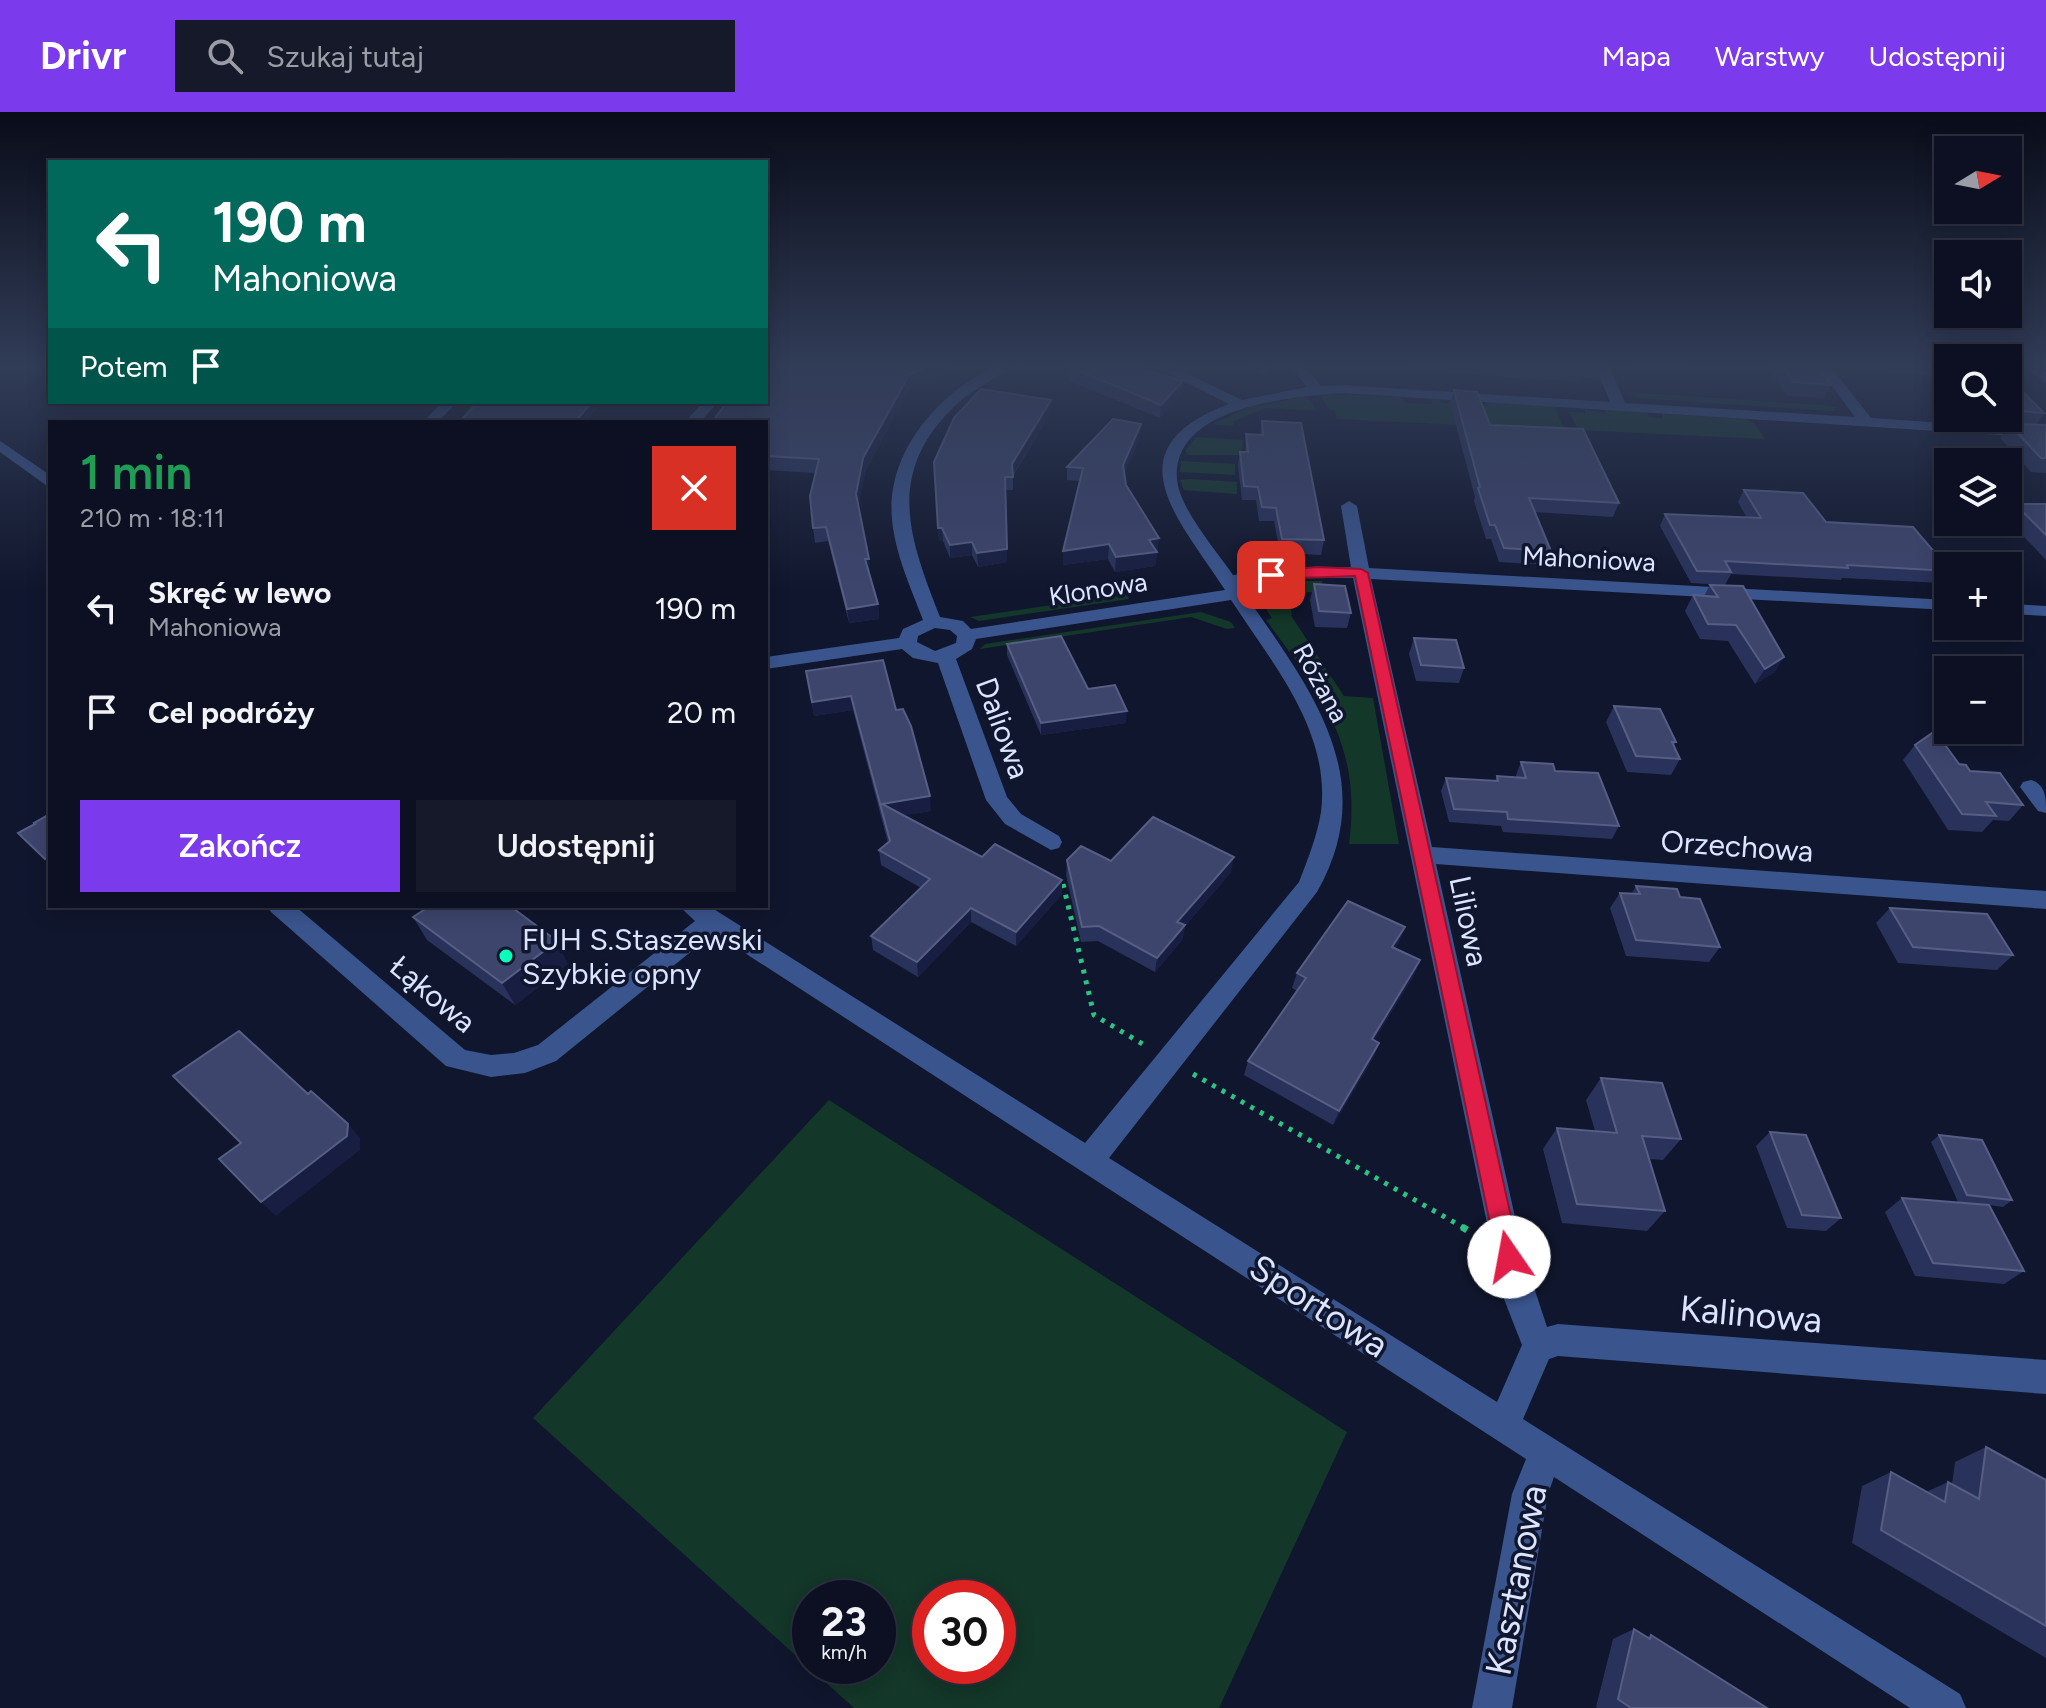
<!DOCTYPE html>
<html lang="pl">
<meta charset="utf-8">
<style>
body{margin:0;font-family:Figtree,sans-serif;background:#15192a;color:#f1f3f6;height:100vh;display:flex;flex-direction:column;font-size:30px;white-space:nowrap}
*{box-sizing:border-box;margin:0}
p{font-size:26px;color:#9a9da5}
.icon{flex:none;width:44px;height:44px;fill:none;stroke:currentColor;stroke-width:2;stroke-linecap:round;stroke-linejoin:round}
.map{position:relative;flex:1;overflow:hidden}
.drawer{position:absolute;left:48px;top:308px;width:720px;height:488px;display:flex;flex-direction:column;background:#0c1022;border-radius:0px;box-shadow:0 4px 20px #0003,0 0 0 2px #2c3040}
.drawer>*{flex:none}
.top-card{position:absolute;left:48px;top:48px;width:720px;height:244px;border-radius:0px;box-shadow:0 4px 20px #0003,0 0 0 2px #2c3040;background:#00695c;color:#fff;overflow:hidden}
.needle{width:52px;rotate:80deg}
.tools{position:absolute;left:1934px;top:24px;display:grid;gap:16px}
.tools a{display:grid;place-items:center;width:88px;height:88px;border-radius:0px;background:#0c1022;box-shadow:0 4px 20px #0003,0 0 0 2px #2c3040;font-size:40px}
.speed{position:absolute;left:792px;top:1468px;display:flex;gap:16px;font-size:40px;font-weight:700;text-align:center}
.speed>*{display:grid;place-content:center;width:104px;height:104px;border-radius:50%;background:#0c1022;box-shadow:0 4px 20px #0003,0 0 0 2px #2c3040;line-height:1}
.speed small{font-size:20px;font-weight:400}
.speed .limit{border:12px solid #d22;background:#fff;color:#111}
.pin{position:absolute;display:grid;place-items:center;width:68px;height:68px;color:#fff;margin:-34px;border-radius:16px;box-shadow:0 4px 12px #0006}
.me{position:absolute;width:88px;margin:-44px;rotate:348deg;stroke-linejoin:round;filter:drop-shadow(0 0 6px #0008)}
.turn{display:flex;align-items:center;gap:28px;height:168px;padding:0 32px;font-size:36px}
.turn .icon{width:104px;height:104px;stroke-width:2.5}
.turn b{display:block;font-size:56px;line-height:68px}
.then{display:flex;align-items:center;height:76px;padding:0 32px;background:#0003;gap:16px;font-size:30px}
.round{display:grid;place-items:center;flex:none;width:84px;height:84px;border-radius:0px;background:#15192a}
.headline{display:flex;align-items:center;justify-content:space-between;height:136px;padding:0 32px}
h1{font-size:48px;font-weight:600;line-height:60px;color:#1e9e55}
.cta{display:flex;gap:16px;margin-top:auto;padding:16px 32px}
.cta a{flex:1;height:92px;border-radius:0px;background:#7c3aed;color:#fff;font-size:32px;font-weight:600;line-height:92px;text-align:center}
.cta a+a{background:#15192a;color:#f1f3f6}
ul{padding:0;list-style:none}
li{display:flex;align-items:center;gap:24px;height:104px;padding:0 32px}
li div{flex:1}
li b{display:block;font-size:30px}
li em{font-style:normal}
header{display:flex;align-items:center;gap:48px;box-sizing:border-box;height:112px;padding:0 40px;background:#7c3aed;color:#fff}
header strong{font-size:38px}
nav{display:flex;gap:44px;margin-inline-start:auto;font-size:28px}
.search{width:560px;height:72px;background:#15192a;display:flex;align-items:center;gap:20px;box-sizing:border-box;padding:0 28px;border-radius:0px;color:#9a9da5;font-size:30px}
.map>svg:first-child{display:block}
</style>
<header>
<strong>Drivr</strong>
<div class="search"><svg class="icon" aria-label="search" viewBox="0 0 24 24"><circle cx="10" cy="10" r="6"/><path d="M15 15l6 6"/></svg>Szukaj tutaj</div>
<nav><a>Mapa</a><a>Warstwy</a><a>Udostępnij</a></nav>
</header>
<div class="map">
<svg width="2046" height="1596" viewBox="0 0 2046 1596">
<rect width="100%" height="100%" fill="#10162d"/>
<!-- green -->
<g fill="#133729" fill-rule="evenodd">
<polygon points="1627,280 1820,293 1836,295 1834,299 1635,286"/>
<polygon points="1341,282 1400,285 1406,291 1432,292 1431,287 1440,287 1441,291 1488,294 1487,290 1554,294 1565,318 1337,307 1335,298 1330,298 1320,283"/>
<polygon points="1303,285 1308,286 1316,298 1265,296 1234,309 1233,314 1213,312 1247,296"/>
<polygon points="1585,297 1604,302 1605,298 1646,300 1650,305 1663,306 1662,302 1746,307 1755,312 1765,327 1578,318 1570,300 1585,301"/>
<polygon points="1196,325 1243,328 1242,343 1188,343 1185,339"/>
<polygon points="1181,349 1235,352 1235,363 1180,360"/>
<polygon points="1190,367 1237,370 1237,382 1184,378 1180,368"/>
<path d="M1303 469H1322L1323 481 1289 479 1292 505 1344 584 1373 586 1399 732H1349C1362 632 1322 584 1266 508L1272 506 1257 484 1272 475Z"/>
<polygon points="1127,482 1129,487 979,509 970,505"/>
<polygon points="1201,500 1231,510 1235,516 1227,517 1191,505 980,537 985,532"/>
<path d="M829 988 1347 1320 1219 1596H854L533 1306ZM878 1486V1554H810V1486ZM930 1486H998V1554H930Z"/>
</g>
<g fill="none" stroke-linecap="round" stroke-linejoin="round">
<!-- path-far1 -->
<g stroke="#2bc482" stroke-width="5" stroke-dasharray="4 7" stroke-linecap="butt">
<polyline points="1063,772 1094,903 1146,934"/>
<polyline points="1193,962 1466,1117"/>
</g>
<!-- path -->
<polyline stroke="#2bc482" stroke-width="7" stroke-dasharray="6 9" stroke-linecap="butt" points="1462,1115 1472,1121"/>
<!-- minor -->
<g fill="#3a558e" fill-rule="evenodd">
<path d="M993 255H1010C995 268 975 276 959 290 884 359 908 423 940 505L963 509 971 517 1225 478C1179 407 1109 337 1229 292L1156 255H1174L1242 288 1307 275 1291 255H1305L1321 274 1342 273 1610 290 1596 255H1610L1625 291 1855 305 1818 255H1831L1871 306 2046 318V326L1342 281C1291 285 1172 294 1177 367 1179 396 1216 438 1233 463L1292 456 1351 455 1341 394 1349 389 1357 394 1369 456 1948 488V498L1371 467 1432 735 2046 779V797L1436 752 1524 1145 1547 1215 1558 1212 2046 1248V1282L1558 1244 1549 1247 1523 1307 1960 1582 1966 1596H1910L1554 1365 1548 1382 1512 1596H1472L1512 1382 1526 1347 714 821 556 949 525 961 491 965 446 954 271 800 267 794H295L465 938 491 943 514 941 538 933 695 809 679 794H709L1085 1031 1299 770C1308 747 1317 724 1321 700 1331 619 1272 551 1231 488L976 527 972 537 956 547 1007 685 1021 702 1059 724 1062 730 1059 736 1051 738 1005 712 986 688 938 551 913 546 902 537 766 557V545L899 526 903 517 923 508C911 476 895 442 892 407 886 341 937 283 993 255ZM1292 466H1353L1494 1145 1504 1187 1522 1233 1497 1290 1109 1046 1317 780C1385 661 1303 569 1239 473ZM935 516 950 518 957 524 956 531 935 539 917 530 918 524Z"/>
<polygon points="2026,255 2041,255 2046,260 2046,271"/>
<polygon points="442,290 457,290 438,310 423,310"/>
<polygon points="703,290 718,290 700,310 685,310"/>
<polygon points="0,329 50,363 50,376 0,340"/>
<polygon points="2008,492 2046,494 2046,504 2008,502"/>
<path d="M2031 668C2046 673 2046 686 2046 701L2038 699 2020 675 2023 670Z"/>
</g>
</g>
<!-- wall -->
<g fill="#29325b">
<polygon points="1246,255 1288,255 1266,264"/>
<polygon points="1415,255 1601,255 1597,266 1579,265 1577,270 1415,258"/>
<polygon points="1633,255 1693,255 1691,259"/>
<polygon points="1768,255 1818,255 1831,273 1824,286 1787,284"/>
<polygon points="1835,255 1948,255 1948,269 1944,264 1837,257"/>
<polygon points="1070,256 1182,282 1160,306 1069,269"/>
<polygon points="943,262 909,276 865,360 858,393 870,461 869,461 878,492 879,507 849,511 828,429 815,431 813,416 815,361 766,358 766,310"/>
<polygon points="2008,265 2044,301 2036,313 2046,313 2046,361 2031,360 2000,326 2009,312 1986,311 1982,306 2008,306"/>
<polygon points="1454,278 1490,313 1619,391 1613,405 1535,400 1551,439 1546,453 1499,450 1491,427 1486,427 1474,389 1475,385 1450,291"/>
<polygon points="1051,300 1013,364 1013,378 1006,378 1007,450 978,455 972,443 950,446 943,429 939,429 934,350"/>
<polygon points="1262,309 1324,428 1321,443 1280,441 1274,409 1259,409 1256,388 1242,388 1238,353 1240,340 1245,340 1246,322 1260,323"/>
<polygon points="1140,326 1124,362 1126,373 1159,426 1155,454 1115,460 1108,447 1063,453 1080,369 1067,368 1067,355"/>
<polygon points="1744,378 1948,456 1948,462 1942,471 1842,466 1841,468 1731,462 1725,473 1691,471 1660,414 1665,402 1747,406 1738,390"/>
<polygon points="2015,392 2046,392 2046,448 2008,408 2008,402"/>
<polygon points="1314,472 1351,501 1347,516 1315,515 1310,488"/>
<polygon points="1710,473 1775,560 1755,572 1728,529 1700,527 1685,499 1693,483 1704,484"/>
<polygon points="1414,526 1464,556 1459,571 1416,569 1409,542"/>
<polygon points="1007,532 1088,577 1126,611 1041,623 1007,543"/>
<polygon points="806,559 896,598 931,699 904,703 982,745 1062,768 1062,782 1016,834 971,810 918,865 873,838 871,824 921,776 881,753 879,738 888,731 853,598 814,604"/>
<polygon points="1614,594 1676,630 1674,633 1680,647 1671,663 1627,660 1606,610"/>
<polygon points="1915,633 1959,652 2023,693 2009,709 1993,708 1982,720 1948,718 1903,648"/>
<polygon points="1521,650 1555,659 1619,714 1612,727 1503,720 1501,714 1449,710 1441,679 1446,666 1495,669 1497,664 1516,666 1516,663"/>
<polygon points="1067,748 1111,749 1231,760 1185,814 1182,828 1155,860 1098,829 1081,830 1066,763"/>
<polygon points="1636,774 1680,785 1720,835 1709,850 1626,844 1610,796 1620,781 1632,781"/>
<polygon points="1890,796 2013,843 1997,858 1898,851 1876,811"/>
<polygon points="413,805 568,852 515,893 427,828"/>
<polygon points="1405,815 1395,836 1420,848 1414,863 1374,928 1379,931 1373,946 1333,1013 1244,963 1248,949 1297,879 1292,876 1297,861"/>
<polygon points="1601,966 1681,1027 1663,1048 1649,1047 1665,1099 1647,1119 1562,1111 1543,1037 1557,1016 1595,1019 1586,988"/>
<polygon points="1770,1020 1841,1106 1826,1119 1787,1116 1756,1034"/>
<polygon points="1939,1023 2012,1088 2003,1095 1989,1093 2024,1159 2004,1172 1915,1164 1885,1100 1902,1086 1988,1093 1958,1090 1931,1030"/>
<polygon points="1986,1335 2046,1368 2046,1546 1852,1431 1862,1374 1891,1360 1926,1380 1948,1370 1952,1372 1955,1350"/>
<polygon points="1634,1517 1646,1525 1651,1523 1767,1596 1598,1596 1596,1595 1613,1527"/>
</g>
<!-- shaded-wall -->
<g fill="#171e41">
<polygon points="928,255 953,255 943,262 909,276 865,360 858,396 856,382 863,346 905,264"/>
<polygon points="1268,255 1288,255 1266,264"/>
<polygon points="1183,269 1182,282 1160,306 1161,293"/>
<polygon points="1051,288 1051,300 1012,364 1012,352"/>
<polygon points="592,290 603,290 586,310 575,310"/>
<polygon points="1141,312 1140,326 1122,367 1123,353"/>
<polygon points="938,416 942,416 943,429 939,429"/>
<polygon points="1159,426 1155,454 1115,460 1116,445 1149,428"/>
<polygon points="972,430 972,443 950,446 950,433"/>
<polygon points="1109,432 1108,447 1063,453 1063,439"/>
<polygon points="1007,437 1007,450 978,455 977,441"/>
<polygon points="865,447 869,447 870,461 866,462"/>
<polygon points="878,492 879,507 849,511 847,497"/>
<polygon points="1784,545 1775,560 1755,572 1765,557"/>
<polygon points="851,584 853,598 814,604 812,590"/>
<polygon points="1127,599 1126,611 1041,623 1041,611"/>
<polygon points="930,684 931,699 884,707 882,692"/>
<polygon points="1234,745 1231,760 1185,814 1182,828 1155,860 1157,846 1177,810"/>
<polygon points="1062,768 1062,782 1016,834 1016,820"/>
<polygon points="971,796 971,810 918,865 917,850"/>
<polygon points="1405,815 1399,831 1386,850 1392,835"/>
<polygon points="557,829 568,852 515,893 502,871"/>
<polygon points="1420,848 1414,863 1366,942 1372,927"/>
<polygon points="1379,931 1373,946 1333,1013 1339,999"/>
<polygon points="348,1012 360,1026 360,1038 276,1104 261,1090"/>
</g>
<!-- building -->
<g fill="#3d456d" stroke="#565e84" stroke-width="2">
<polygon points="766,255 928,255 905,264 908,265 863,346 856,382 869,447 865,447 878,492 847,497 826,415 813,416 810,384 819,347 766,344 766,310 712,310 727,290 766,290"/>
<polygon points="1070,255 1135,255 1183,269 1161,293"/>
<polygon points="1783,255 1818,255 1831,273 1794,270"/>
<polygon points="2008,265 2044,301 2008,298"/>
<polygon points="981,277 1051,288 1012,352 1013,365 1005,365 1007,437 977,441 972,430 950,433 942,416 938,416 934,350 954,306"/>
<polygon points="1454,278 1477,280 1490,313 1583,317 1619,391 1529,386 1551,439 1504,436 1495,413 1490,413 1478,376 1480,375"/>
<polygon points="478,290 592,290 575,310 459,310"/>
<polygon points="1113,307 1141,312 1123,353 1126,373 1159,426 1149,428 1157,440 1116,445 1109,432 1063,439 1083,356 1067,355"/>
<polygon points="1262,309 1301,311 1324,428 1282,427 1276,396 1262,395 1258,375 1244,374 1240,340 1248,340 1246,322 1263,323"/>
<polygon points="2009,312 2046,313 2046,346 2041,346"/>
<polygon points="1744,378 1803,381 1826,410 1913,415 1948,456 1948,459 1847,453 1848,456 1725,449 1731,460 1697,459 1665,402 1761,406"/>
<polygon points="2015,392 2046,392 2046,423"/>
<polygon points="1314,472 1345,474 1351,501 1319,499"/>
<polygon points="1710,473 1743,474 1784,545 1765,557 1736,513 1708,512 1693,483 1718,485"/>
<polygon points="1061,524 1088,577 1115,573 1127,599 1041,611 1007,532"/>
<polygon points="1414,526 1456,528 1464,556 1421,553"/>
<polygon points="883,548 896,598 903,597 911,614 930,684 882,692 982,745 995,732 1062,768 1016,820 971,796 917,850 871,824 930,767 879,738 890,729 851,584 812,590 806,559"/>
<polygon points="1614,594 1660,597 1676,630 1672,630 1680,647 1636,644"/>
<polygon points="1935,619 1959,652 1966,653 1970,659 2000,661 2023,693 1986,690 1996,704 1962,702 1915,633"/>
<polygon points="1521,650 1553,652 1555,659 1598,661 1619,714 1508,707 1507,700 1454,697 1446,666 1498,669 1497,664 1526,666"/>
<polygon points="50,702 50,745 45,747 18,721 35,712 34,711"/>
<polygon points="1153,705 1234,745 1177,810 1185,813 1157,846 1099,814 1082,815 1067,748 1081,734 1111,749"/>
<polygon points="1636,774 1677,777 1680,785 1700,787 1720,835 1636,828 1620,781 1640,782"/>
<polygon points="1348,789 1405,815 1392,835 1420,848 1372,927 1379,931 1339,999 1248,949 1306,866 1297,861"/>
<polygon points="430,794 510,794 557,829 502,871 413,805"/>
<polygon points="1890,796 1987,802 2013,843 1913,835"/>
<polygon points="239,919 308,982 311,979 348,1012 347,1024 261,1090 219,1047 241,1031 173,964"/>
<polygon points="1601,966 1662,971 1681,1027 1642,1024 1665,1099 1577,1092 1557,1016 1617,1021"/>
<polygon points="1770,1020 1806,1023 1841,1106 1802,1103"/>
<polygon points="1939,1023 1982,1028 2012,1088 1967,1083"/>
<polygon points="1902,1086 1989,1093 2024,1159 1933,1151"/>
<polygon points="1986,1335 2046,1368 2046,1514 1881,1418 1891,1360 1945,1390 1948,1370 1979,1387"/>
<polygon points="1634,1517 1650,1527 1651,1523 1767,1596 1631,1596 1618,1587"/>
</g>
<!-- sky -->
<linearGradient id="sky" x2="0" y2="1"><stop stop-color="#090c19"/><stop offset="0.53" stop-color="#313c57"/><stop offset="1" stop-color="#313c57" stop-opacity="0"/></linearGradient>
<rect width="2046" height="479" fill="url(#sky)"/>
<!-- route -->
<path fill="#e11d48" stroke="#92132f" stroke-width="2" d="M1317 455 1361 457 1368 461 1520 1145 1517 1153 1509 1156 1501 1153 1497 1145 1355 464C1339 464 1272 469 1265 463L1271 459Z"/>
<!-- markers -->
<circle fill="#08ffbc" stroke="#10162d" stroke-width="3" cx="506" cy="844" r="8"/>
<g text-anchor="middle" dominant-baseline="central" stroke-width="7" stroke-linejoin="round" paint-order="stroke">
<!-- far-street labels -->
<g font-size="26" fill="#dce5ff" stroke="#10162d">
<text transform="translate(1589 447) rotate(3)">Mahoniowa</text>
<text transform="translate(1098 477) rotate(-9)">Klonowa</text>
<text transform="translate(1321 571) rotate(61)">Różana</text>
</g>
<!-- street labels -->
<g font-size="30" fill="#dce5ff" stroke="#10162d">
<text transform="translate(1003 616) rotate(70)">Daliowa</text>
<text transform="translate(1737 734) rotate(4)">Orzechowa</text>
<text transform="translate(1469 809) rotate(78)">Liliowa</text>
<text transform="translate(433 882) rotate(40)">Łąkowa</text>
</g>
<!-- poi labels -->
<g font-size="30" fill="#dce5ff" stroke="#10162d" text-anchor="start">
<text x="522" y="827">FUH S.Staszewski<tspan x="522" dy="34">Szybkie opny</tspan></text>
</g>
<!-- near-street labels -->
<g font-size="36" fill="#dce5ff" stroke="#10162d">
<text transform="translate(1319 1194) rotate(33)">Sportowa</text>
<text transform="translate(1751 1202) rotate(5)">Kalinowa</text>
<text transform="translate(1516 1468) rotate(-79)">Kasztanowa</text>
</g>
</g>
</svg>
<div class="tools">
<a><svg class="needle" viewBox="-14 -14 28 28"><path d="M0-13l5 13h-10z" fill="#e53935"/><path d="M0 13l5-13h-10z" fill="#9a9da5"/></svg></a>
<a><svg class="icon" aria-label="sound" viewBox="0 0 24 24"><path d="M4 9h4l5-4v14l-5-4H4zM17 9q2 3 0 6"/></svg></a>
<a><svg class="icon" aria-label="search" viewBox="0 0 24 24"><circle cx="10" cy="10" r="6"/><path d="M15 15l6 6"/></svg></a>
<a><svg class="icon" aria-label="layers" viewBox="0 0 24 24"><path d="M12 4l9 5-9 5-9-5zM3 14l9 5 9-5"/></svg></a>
<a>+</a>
<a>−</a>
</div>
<div class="speed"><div>23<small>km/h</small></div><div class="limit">30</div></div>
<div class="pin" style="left:1271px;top:463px;background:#d93025"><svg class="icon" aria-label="arrive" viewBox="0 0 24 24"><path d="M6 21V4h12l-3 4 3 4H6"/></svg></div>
<svg class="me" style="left:1509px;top:1145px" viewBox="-20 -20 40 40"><circle r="19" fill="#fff"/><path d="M0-13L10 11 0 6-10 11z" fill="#e11d48"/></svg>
<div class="top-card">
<div class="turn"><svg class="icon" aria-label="left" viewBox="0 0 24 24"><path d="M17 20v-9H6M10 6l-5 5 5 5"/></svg><div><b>190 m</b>Mahoniowa</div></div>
<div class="then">Potem<svg class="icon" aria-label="arrive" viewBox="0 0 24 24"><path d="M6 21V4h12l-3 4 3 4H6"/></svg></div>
</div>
<section class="drawer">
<div class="headline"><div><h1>1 min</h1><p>210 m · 18:11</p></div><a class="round" style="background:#d93025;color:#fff"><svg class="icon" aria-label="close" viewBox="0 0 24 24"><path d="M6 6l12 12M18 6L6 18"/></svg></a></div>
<ul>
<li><svg class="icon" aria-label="left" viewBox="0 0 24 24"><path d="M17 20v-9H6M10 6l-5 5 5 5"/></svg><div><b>Skręć w lewo</b><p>Mahoniowa</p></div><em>190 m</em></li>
<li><svg class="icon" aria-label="arrive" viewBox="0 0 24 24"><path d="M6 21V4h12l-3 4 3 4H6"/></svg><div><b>Cel podróży</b></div><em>20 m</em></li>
</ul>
<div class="cta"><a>Zakończ</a><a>Udostępnij</a></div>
</section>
</div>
